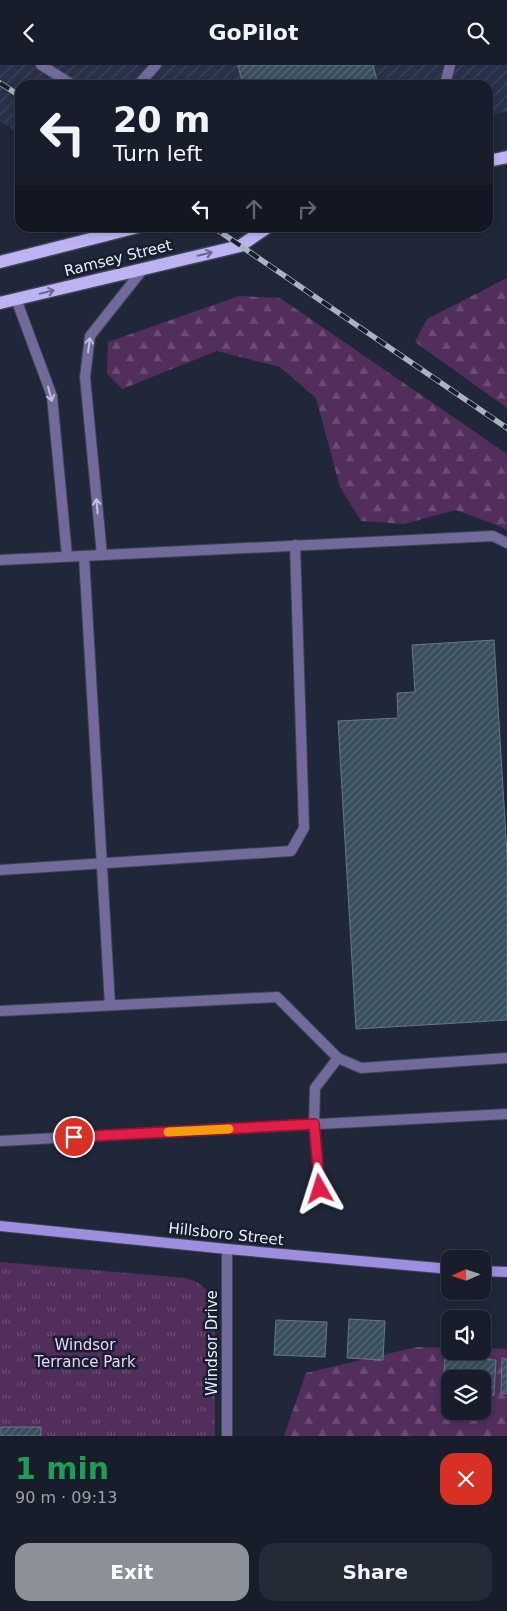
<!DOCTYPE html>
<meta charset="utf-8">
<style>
body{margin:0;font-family:"DejaVu Sans",sans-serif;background:#252a37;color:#f1f3f6;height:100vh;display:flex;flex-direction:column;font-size:19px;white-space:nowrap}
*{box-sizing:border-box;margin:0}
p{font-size:16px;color:#9fa2a9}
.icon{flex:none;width:28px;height:28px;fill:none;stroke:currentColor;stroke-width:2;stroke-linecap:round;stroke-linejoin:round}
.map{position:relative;height:1371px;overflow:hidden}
.side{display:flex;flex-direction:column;background:#181d2b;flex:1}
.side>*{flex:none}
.top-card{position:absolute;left:15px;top:15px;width:478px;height:152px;border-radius:15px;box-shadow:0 2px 8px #0003,0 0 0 1px #363b47;background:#181d2b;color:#f1f3f6;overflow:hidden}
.needle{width:32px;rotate:267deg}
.tools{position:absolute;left:441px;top:1185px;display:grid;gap:10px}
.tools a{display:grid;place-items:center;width:50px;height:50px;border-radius:10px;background:#181d2b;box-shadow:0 2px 8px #0003,0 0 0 1px #363b47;font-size:25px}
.pin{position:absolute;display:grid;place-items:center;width:42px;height:42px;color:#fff;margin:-21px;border:2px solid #fff;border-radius:50%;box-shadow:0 1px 5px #0007}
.me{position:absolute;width:55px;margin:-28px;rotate:354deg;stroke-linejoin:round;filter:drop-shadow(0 0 4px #0008)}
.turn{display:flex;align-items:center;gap:18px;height:105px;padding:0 15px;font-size:22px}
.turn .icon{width:65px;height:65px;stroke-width:2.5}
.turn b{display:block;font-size:35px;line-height:42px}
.lanes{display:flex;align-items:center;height:48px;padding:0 15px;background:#0003;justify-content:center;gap:25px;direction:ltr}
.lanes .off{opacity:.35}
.round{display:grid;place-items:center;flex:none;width:52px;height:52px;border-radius:15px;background:#252a37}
.headline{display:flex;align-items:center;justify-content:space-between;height:85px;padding:0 15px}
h1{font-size:30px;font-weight:600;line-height:38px;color:#1e9e55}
.primary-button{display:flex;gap:10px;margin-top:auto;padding:10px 15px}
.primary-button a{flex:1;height:58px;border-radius:15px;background:#8c9099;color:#fff;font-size:20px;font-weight:600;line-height:58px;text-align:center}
.primary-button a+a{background:#252a37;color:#f1f3f6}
header{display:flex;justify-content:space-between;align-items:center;height:65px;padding:0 15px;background:#181d2b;font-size:22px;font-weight:600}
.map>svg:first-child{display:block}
</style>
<header><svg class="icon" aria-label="back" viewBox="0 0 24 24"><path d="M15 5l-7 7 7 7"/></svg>GoPilot<svg class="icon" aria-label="search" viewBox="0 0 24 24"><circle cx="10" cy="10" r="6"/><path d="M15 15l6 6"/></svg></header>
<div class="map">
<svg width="507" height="1371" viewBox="0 0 507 1371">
<defs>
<pattern id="industrial-furrows" width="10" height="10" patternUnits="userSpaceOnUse" patternTransform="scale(1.25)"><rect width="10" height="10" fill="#273149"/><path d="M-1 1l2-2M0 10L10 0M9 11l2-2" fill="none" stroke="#3c455b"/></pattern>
<pattern id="forest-firs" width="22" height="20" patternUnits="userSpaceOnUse" patternTransform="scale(1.25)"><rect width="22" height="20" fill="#522e5c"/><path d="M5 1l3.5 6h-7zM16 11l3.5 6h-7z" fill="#6b4d74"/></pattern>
<pattern id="park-tufts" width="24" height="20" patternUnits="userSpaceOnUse" patternTransform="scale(1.25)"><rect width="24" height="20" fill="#522e5c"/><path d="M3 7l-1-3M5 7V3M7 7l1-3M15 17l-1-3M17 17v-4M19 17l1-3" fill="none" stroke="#6b4d74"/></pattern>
<pattern id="building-hatch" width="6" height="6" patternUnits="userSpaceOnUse" patternTransform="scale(1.25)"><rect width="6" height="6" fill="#394e5d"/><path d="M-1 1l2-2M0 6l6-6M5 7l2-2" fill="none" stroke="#566875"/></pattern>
</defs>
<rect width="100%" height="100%" fill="#202739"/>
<!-- industrial -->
<polygon fill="url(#industrial-furrows)" points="0,0 507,0 507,46 488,51 488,20 20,20 20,69 0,56"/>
<!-- forest -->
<g fill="url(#forest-firs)" fill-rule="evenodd">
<polygon points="507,213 507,343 415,277 427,254"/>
<polygon points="239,231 280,233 507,389 507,465 499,461 456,445 404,459 361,456 340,422 316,333 280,302 217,286 122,324 107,308 108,277"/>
<path d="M417 1282 450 1283V1286H482L483 1283 507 1284V1371H284L306 1308ZM450 1314H482V1346H450Z"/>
</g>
<!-- park -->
<path fill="url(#park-tufts)" d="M0 1197 185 1213C203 1218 207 1224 215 1240V1371H0Z"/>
<!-- building -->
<g fill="url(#building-hatch)" stroke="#627888">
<polygon points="238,0 373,0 378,20 243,20"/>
<polygon points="494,575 507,789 507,955 356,964 338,656 398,653 397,628 415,627 412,580"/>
<polygon points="349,1254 385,1256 383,1295 347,1293"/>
<polygon points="276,1255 327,1257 325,1292 274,1290"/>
<polygon points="445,1293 496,1295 494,1330 482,1330 482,1314 450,1314 450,1328 443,1328"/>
<polygon points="502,1293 507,1294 507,1329 501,1328"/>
<rect x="1" y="1362" width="40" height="9"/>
</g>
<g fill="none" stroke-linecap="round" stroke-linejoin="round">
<defs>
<g id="lane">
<polyline points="41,0 73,20"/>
<polyline points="138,20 156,0"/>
<polyline points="445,20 450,0"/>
<polyline points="16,234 52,331 67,491"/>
<polyline points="102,490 85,312 90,271 144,203"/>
<polyline points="84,491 110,940"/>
<polyline points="0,495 493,471 507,478"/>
<polyline points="0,805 291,786 304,763 295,480"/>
<polyline points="0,946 277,932 338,993 361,1003 507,993"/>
<polyline points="0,1076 507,1049"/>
<polyline points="320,1124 314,1059 315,1023 338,993"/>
</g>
<polyline id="street" points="227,1371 227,1184"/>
<g id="secondary">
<polyline points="0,1161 227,1184 450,1204"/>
<polyline points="482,1206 507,1207"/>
</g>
<g id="primary">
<polyline points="488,96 507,92"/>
<polyline points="0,197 138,162"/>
<polyline points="0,238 240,181 268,162"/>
</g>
</defs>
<!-- lane casing -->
<use href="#lane" stroke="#3c4354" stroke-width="12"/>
<!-- street casing -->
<use href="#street" stroke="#3c4354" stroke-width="12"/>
<!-- secondary casing -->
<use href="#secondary" stroke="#3c4354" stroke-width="12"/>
<!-- primary casing -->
<use href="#primary" stroke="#3c4354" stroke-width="15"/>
<!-- lane -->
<use href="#lane" stroke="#736a9c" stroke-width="10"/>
<!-- street -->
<use href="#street" stroke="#736a9c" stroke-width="10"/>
<!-- secondary -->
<use href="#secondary" stroke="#9e8edf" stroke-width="10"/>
<!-- primary -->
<use href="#primary" stroke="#beb3f2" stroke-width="12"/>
<defs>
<g id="rail">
<polyline points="0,18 20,31"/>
<polyline points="213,162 507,363"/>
</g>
</defs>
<!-- rail casing -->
<use href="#rail" stroke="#abb2c0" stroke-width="5.5"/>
<!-- rail -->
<use href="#rail" stroke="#161e2f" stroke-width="4" stroke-dasharray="11" stroke-linecap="butt"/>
</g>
<!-- one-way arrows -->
<defs><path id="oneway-shaft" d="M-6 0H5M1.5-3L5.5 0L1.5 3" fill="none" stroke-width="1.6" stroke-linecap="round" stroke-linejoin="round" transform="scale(1.25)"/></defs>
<g stroke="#6a6890">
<use href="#oneway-shaft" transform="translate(205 189) rotate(-13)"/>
<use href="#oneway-shaft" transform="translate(47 227) rotate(-13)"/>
</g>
<g stroke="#c0c1da">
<use href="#oneway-shaft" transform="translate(89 280) rotate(-83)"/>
<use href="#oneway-shaft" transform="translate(50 329) rotate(75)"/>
<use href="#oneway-shaft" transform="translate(97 441) rotate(-95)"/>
</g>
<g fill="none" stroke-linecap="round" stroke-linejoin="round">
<defs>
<polyline id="route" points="74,1072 314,1059 320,1124"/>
</defs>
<!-- route casing -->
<use href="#route" stroke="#92132f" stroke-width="12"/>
<!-- route -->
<use href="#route" stroke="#e11d48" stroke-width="9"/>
<!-- slow -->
<polyline stroke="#f59e0b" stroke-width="9" points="168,1067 229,1064"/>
</g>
<g text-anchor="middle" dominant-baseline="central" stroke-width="5" stroke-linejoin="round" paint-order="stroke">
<!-- street labels -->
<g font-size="15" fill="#eaf0fc" stroke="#161e2f">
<text transform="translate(118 193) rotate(-14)">Ramsey Street</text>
<text transform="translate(226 1169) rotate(6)">Hillsboro Street</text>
<text transform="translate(212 1278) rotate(-90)">Windsor Drive</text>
</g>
<!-- park labels -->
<g font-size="15" fill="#f0d4f8" stroke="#161e2f">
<text x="85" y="1280">Windsor<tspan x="85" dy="17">Terrance Park</tspan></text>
</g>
</g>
</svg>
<div class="tools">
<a><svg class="needle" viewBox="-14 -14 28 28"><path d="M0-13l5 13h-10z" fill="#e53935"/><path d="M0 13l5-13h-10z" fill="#9fa2a9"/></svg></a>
<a><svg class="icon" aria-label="sound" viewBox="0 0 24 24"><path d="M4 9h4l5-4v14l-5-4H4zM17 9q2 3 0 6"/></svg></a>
<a><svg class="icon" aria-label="layers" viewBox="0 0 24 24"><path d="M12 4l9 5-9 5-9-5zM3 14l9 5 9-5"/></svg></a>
</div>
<div class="pin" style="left:74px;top:1072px;background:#d93025"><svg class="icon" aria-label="arrive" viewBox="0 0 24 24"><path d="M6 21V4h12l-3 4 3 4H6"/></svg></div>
<svg class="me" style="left:320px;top:1124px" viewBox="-20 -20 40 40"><path d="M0-17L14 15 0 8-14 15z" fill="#e11d48" stroke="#fff" stroke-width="4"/></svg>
<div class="top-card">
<div class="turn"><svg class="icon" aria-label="left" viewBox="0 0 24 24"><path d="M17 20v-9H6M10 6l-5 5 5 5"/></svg><div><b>20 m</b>Turn left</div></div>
<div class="lanes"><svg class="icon" aria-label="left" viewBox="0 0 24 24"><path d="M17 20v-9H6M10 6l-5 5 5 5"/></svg><svg class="icon off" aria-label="ahead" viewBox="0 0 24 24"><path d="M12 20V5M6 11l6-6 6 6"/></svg><svg class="icon off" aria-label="right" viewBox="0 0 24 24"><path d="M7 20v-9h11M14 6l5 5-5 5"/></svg></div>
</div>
</div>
<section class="side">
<div class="headline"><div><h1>1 min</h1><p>90 m · 09:13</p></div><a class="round" style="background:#d93025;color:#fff"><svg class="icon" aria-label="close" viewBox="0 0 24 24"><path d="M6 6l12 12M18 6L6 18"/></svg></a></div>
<div class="primary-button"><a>Exit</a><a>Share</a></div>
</section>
